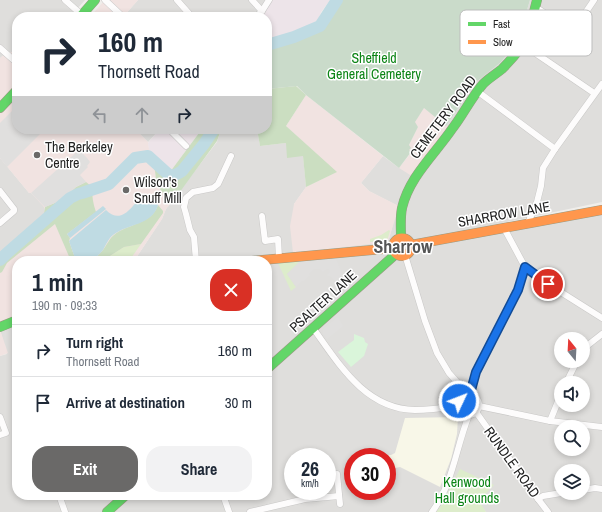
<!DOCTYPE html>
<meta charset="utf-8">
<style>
body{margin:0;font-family:"Archivo Narrow",sans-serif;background:#f2f2f3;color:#1f2937;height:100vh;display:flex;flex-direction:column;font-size:15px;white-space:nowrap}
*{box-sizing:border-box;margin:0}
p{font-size:13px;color:#747a83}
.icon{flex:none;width:22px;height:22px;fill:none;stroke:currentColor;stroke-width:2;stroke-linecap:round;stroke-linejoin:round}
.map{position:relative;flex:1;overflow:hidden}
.panel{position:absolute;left:12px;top:256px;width:260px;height:244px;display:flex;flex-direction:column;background:#fff;border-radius:16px;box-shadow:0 2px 6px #0003}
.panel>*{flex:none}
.top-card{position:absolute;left:12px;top:12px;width:260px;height:122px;border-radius:16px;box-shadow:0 2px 6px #0003;background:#fff;color:#1f2937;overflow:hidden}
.needle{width:26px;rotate:342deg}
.controls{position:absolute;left:554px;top:332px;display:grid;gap:8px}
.controls a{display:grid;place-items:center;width:36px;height:36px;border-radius:50%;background:#fff;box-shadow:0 2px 6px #0003;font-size:20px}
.speed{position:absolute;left:284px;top:448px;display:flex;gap:8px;font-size:20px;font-weight:700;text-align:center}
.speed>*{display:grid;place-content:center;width:52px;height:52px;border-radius:50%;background:#fff;box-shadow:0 2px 6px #0003;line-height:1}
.speed small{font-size:10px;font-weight:400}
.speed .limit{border:6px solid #d22;background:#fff;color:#111}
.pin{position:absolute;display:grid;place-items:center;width:34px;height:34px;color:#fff;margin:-17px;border:2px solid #fff;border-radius:50%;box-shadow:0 1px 4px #0007}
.me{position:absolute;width:44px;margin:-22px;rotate:47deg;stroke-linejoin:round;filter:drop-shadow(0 0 3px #0008)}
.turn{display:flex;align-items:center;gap:14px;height:84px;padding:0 20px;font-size:18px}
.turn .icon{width:52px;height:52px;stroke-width:2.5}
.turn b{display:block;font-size:28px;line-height:34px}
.lanes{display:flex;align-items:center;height:38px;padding:0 20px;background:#0003;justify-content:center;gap:20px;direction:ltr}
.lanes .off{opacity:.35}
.round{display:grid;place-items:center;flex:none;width:42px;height:42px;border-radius:16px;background:#f2f2f3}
.summary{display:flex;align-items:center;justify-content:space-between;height:68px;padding:0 20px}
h1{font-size:24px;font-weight:800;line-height:30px}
.cta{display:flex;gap:8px;margin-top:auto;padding:8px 20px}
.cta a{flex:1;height:46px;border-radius:16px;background:#6a6968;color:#fff;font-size:16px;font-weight:800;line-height:46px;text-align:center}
.cta a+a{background:#f2f2f3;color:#1f2937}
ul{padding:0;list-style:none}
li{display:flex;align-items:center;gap:12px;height:52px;padding:0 20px;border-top:1px solid #e0e1e3}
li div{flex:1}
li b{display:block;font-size:15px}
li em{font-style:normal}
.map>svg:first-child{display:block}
</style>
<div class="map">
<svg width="602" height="512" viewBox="0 0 602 512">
<rect width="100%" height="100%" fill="#f0eeeb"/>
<!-- residential -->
<g fill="#dfdedc" fill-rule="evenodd">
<polygon points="0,0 85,0 70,17 17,17 17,51 6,53 0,58"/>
<polygon points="138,0 269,0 256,17 123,17"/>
<path d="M530 0H602V202L464 231 602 210V512H486L478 501 493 485 441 506 436 512H0V356L7 354 0 330 17 322V495H267V261H134L162 219 166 209 217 142 221 130 228 129H257L260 146 286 143 303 155 306 187 294 204 388 242 398 206 369 191 361 183 383 156 399 168 452 129 446 126 475 83 500 63 512 49 519 37ZM561 339H583V361H561ZM561 383H583V405H561ZM561 427H583V449H561ZM293 457H327V491H293ZM353 457H387V491H353ZM561 471H583V493H561Z"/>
<polygon points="135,129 160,129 148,142"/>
<polygon points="0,158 29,193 31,193 45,207 45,214 0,256"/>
</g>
<!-- commercial -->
<g fill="#f1e3e1">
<polygon points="105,0 138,0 123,17 90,17"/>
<polygon points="17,51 17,129 135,129 148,142 150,155 155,171 156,180 167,198 174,200 166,209 162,219 134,261 17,261 17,322 0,328 0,256 45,214 44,207 31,193 29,193 0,158 0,58 6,53"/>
<polygon points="306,95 383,156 361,183 369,191 399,206 388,242 293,253 290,226 294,204 306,187 336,172 286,126"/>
<polygon points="424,108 452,129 415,178 399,168 411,153 408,150 409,145 418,127 414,123"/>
<polygon points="0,330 8,353 0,356"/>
</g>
<!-- industrial -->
<g fill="#ede4e9">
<polygon points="269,0 330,0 321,12 317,23 298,34 267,43 267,17 256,17"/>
<polygon points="160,129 177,129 184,131 186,129 202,129 170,172 150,155 148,143"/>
</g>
<!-- education -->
<polygon fill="#f8f7e8" points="458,417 457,434 451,459 440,487 400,467 387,470 387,457 376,457 376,454 391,455 395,453 405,418"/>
<!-- grass -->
<g fill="#ddeccb">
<polygon points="389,230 390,231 388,238 384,241 370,242 370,239 381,235"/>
<polygon points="141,244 129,261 102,261 124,247"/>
<polygon points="301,261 287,274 296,287 291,291 278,263"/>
<polygon points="460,469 494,485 479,501 486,512 436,512 441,506"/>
</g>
<!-- forest -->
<g fill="#cbdec1">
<polygon points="296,86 306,95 286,126 337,172 306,187 303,156 287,158 286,143 260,146 257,129 267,129 267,89"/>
<polygon points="202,129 228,129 221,130 217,141 174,200 167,198 160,189 156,180 155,171 150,155 170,172"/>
<path d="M86 182 92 187C92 196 93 204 96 212L67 234 70 238 69 241 76 261H71L55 224 7 263 2 272 0 273V256L44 214 45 207 62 200 76 187Z"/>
<path d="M158 205 163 211V213L141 244 124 247 102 261H91C95 258 100 254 103 250 107 245 109 239 114 235 127 224 152 224 158 205Z"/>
</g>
<!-- cemetery -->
<polygon fill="#cadbca" points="339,0 530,0 519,37 512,49 500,63 475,83 446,126 424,108 415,122 418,127 409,145 411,148 409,150 411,152 399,168 306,95 297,86 267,89 267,46 294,38 320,27"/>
<!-- park -->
<polygon fill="#daf5da" points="354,334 364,338 365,342 368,344 364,356 351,367 338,352 354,340"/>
<!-- parking -->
<g fill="#e0dfde">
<polygon points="17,106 17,129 45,129 7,167 0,158 0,123"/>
<polygon points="79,150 87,158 90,162 87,166 88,167 80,175 86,182 76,187 62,200 45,207 31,193"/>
<polygon points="336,258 343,275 336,282 330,276 328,276 327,275 330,271 327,269 323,272 320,269 315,269 309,274 310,276 304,281 303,281 296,287 287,274 299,262"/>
<polygon points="338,317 343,326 327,339 323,334 323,329"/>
</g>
<!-- water -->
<g fill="#bfdbe3">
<polygon points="139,153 147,153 146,158 136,160 126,170 123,167 134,155"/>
<path d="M143 194H146L157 202 158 205C152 226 128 223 113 235 108 239 106 245 103 250 100 254 95 258 91 261H76L69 241 106 210C122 226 133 205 143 194Z"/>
<polygon points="103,206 106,209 70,238 67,234"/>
</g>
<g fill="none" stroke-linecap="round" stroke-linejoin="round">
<!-- river -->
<g stroke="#bfdbe3" stroke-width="12">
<polyline points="267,45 294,37 320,26 337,0"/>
<path d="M0 260 6 254 70 198 78 194 82 193 109 184 135 158 148 156 169 175C174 176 178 174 182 171L204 144 214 129"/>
</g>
<defs>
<g id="street">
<polyline points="65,0 82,15"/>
<polyline points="105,0 123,17"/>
<polyline points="177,0 192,17"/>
<polyline points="252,0 262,11"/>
<polyline points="535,7 573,31 594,0"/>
<polyline points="256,17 262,11 269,0"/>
<polyline points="522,44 594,93"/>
<polyline points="0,48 17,63"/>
<polyline points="477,91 555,149"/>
<polyline points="169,129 186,146"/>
<polyline points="0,191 14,209 14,211 0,223"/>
<polyline points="262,216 265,241 278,239 279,258"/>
<polyline points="528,223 537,202 541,186 543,168 555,149 602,84"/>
<polyline points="504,228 525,267 548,284 602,318"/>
<polyline points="405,255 425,321 437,353 449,373 457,382 460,386 462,397"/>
<polyline points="196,261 194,237 190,230 186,214 184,207 186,198 193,192 213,188 218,184 231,156"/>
<path d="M313 328C339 364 365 409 415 410 429 410 444 408 458 406"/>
<polyline points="583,351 588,345 602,334"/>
<polyline points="566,383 577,361"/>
<polyline points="470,394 476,372 518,290 525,267"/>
<circle cx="469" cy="405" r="10"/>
<polyline points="479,406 550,421 602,427"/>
<polyline points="476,412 538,499 548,512"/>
<polyline points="0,417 6,433 0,435"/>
<polyline points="550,421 561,394"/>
<polyline points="337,474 340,504"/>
<polyline points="583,490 595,488 602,489"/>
<polyline points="59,495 65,512"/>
<polyline points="223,495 229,512"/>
<polyline points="538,499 543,496 561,493"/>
<polyline points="250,512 305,499 339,496"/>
<path d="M432 512C453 484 456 447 469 415"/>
</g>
<g id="fast">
<polyline points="80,17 95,0"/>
<polyline points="0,108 17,90"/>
<path d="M401 238C401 228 400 218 402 208 409 177 435 154 452 129 463 115 471 98 483 84 489 78 496 74 502 69 509 62 516 54 522 46 530 32 533 15 537 0"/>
<polyline points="0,327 17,320"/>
<polyline points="267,369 397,253"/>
<polyline points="107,512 126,495"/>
</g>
<g id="slow">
<circle cx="402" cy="247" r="9"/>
<polyline points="411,245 602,210"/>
<polyline points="252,261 394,248"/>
</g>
</defs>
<!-- street casing -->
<use href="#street" stroke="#c9c8c7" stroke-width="7"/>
<!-- fast casing -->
<use href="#fast" stroke="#999a82" stroke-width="10"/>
<!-- slow casing -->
<use href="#slow" stroke="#999a82" stroke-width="10"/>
<!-- street -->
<use href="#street" stroke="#fdfcfc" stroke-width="6"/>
<!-- fast -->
<use href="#fast" stroke="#63d668" stroke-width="9"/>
<!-- slow -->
<use href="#slow" stroke="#ff974d" stroke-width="9"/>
</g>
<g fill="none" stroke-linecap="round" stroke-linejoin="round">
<defs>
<path id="route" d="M459 401C462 396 465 395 470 394L476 372 518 290 525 267 548 284"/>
</defs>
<!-- route casing -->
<use href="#route" stroke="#114b97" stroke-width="10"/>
<!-- route -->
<use href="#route" stroke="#1a73e8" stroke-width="7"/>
</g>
<!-- markers -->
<g fill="#6a6968" stroke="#fff" stroke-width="1.5">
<circle cx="37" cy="155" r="4"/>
<circle cx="126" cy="190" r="4"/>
</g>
<g text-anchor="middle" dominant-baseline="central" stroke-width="3" stroke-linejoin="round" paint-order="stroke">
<!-- park labels -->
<g font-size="14" fill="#0c8416" stroke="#fff">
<text x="374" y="58">Sheffield<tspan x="374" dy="16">General Cemetery</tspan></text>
<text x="467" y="482">Kenwood<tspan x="467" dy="16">Hall grounds</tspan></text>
</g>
<!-- street labels -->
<g font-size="14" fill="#222" stroke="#fff">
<text transform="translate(443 117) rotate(-53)">CEMETERY ROAD</text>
<text transform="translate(504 214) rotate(-10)">SHARROW LANE</text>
<text transform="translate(323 301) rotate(-42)">PSALTER LANE</text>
<text transform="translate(512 462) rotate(54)">RUNDLE ROAD</text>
</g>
<!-- poi labels -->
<g font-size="14" fill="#222" stroke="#fff" text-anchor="start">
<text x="45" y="147">The Berkeley<tspan x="45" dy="16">Centre</tspan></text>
<text x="134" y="182">Wilson's<tspan x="134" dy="16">Snuff Mill</tspan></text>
</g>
<!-- district labels -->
<g font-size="18" font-weight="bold" fill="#555" stroke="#fff">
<text x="403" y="246">Sharrow</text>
</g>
</g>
<!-- legend -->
<rect x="460" y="10" width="132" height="46" rx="6" fill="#fff" stroke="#bdbdbd" stroke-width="1"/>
<rect x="468" y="22" width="18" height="4" fill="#63d668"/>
<rect x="468" y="40" width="18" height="4" fill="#ff974d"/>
<g font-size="11" fill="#222">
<text x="493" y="28">Fast</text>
<text x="493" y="46">Slow</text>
</g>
</svg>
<div class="controls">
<a><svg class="needle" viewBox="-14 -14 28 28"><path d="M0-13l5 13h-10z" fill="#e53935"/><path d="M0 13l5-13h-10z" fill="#747a83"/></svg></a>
<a><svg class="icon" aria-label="sound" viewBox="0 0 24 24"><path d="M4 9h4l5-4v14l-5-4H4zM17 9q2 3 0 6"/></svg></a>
<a><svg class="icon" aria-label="search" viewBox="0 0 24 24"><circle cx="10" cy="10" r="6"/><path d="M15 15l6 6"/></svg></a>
<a><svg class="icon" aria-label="layers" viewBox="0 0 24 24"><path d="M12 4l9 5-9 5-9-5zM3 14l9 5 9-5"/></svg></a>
</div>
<div class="speed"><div>26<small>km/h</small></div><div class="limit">30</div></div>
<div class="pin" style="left:548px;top:284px;background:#d93025"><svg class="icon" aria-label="arrive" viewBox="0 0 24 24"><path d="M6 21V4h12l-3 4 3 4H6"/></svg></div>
<svg class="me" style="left:459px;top:401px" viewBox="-20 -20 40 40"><circle r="17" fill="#1a73e8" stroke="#fff" stroke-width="3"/><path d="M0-11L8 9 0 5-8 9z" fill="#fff"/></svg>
<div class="top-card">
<div class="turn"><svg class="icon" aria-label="right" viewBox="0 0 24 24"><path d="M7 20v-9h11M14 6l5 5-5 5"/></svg><div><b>160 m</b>Thornsett Road</div></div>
<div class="lanes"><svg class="icon off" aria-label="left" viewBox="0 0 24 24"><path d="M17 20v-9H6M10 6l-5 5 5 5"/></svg><svg class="icon off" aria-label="ahead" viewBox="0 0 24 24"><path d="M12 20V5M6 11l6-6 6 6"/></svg><svg class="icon" aria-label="right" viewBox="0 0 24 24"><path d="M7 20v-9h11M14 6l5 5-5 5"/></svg></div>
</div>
<section class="panel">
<div class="summary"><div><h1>1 min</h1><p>190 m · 09:33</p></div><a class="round" style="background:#d93025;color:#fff"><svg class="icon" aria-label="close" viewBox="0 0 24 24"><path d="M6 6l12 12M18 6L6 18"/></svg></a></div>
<ul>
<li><svg class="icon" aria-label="right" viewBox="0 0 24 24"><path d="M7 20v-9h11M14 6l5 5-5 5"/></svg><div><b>Turn right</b><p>Thornsett Road</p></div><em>160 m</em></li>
<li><svg class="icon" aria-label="arrive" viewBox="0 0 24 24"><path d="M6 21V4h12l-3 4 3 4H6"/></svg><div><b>Arrive at destination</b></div><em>30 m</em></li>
</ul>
<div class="cta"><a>Exit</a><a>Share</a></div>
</section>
</div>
